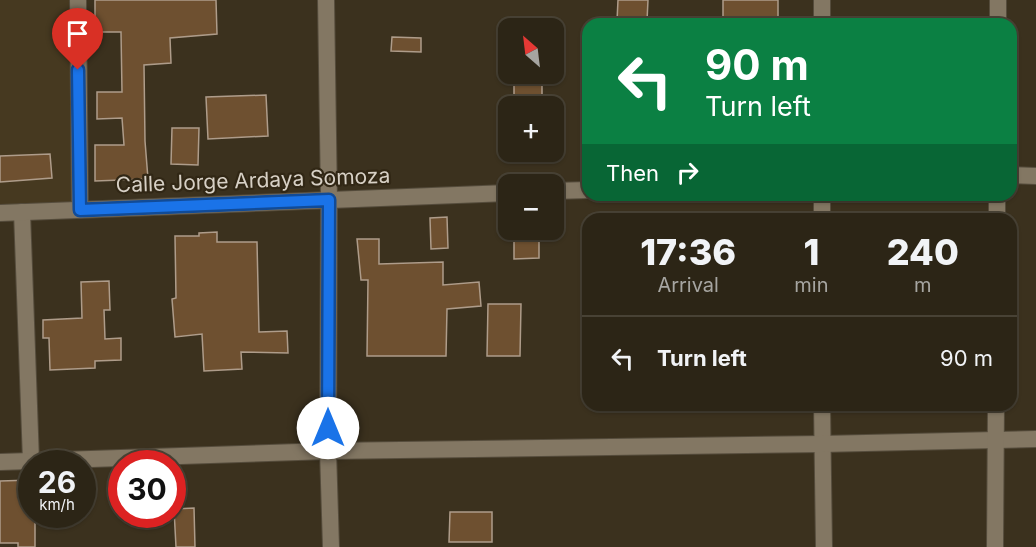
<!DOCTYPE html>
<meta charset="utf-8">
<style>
body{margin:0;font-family:Inter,sans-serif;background:#342d1f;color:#f1f3f6;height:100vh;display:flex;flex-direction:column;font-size:22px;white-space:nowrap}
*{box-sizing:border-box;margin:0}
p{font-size:20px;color:#a6a5a1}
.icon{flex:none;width:33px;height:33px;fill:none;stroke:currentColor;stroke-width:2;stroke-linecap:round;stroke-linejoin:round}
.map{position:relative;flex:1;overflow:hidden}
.panel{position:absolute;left:582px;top:213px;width:435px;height:198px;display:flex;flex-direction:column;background:#2c2516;border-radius:18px;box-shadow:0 2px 4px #0004,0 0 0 2px #484235}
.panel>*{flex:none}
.top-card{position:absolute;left:582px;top:18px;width:435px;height:183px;border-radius:18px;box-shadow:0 2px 4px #0004,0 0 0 2px #484235;background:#0b8043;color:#fff;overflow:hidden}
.needle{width:39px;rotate:332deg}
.controls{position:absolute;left:498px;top:18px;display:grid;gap:12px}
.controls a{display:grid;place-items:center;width:66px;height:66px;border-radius:12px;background:#2c2516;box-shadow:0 2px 4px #0004,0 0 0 2px #484235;font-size:30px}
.speed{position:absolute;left:18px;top:450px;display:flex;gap:12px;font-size:30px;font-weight:700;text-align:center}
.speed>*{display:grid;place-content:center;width:78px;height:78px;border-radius:50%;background:#2c2516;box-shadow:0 2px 4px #0004,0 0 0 2px #484235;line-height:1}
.speed small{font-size:15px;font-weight:400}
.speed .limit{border:9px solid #d22;background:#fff;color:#111}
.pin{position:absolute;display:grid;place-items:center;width:51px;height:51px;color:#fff;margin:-62px -26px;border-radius:50% 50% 50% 0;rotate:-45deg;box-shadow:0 0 6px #0007}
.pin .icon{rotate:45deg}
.me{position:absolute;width:66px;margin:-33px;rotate:0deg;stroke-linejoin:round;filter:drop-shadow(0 0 4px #0008)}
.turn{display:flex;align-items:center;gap:21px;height:126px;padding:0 24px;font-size:27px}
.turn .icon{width:78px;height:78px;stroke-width:2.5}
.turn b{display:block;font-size:42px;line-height:51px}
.then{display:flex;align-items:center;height:57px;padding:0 24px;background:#0003;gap:12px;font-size:22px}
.eta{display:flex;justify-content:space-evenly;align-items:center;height:102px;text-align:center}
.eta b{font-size:36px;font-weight:800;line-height:42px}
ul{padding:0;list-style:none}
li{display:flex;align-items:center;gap:18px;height:84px;padding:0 24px;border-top:2px solid #484235}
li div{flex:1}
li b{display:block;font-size:22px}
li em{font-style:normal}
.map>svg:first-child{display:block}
</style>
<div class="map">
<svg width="1036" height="547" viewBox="0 0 1036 547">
<rect width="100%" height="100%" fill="#3b311e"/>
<!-- built -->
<polygon fill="#463920" points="0,0 78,0 80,210 0,213"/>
<!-- building -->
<g fill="#6e5030" stroke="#ae9c8a" stroke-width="1.5">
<polygon points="95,0 216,0 217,34 170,38 171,63 144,65 145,141 148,179 95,181 95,145 124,145 122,118 97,119 97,92 122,92 121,32 95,32"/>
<polygon points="618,0 648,0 647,21 617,21"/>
<rect x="723" y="0" width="55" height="24"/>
<polygon points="392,37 421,38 421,52 391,51"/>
<polygon points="542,82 542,106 514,106 514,83"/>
<polygon points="266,95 268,136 208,139 206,97"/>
<polygon points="172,128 199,128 198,165 171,164"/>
<polygon points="50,154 52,178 0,182 0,156"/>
<polygon points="447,217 448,248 431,249 430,218"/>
<polygon points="217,232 217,242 257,242 259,332 287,331 288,353 241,352 242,369 204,371 202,334 175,337 172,299 176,298 175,236 199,236 199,233"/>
<polygon points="539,235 539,258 514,259 514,236"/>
<polygon points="357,239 379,239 379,264 443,262 443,285 479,282 481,306 447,309 446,356 367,356 368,280 361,280"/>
<polygon points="109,281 110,310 104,310 105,339 121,338 121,360 95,361 95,368 50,370 49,338 43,338 43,320 82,318 81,282"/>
<polygon points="488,304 521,304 520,356 487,356"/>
<polygon points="32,480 32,514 35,514 35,547 18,547 18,543 0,543 0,481"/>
<polygon points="194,508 195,547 176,547 174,509"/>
<polygon points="450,512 492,512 492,542 449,542"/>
</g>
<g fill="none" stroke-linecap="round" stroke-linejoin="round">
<defs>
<g id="minor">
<polyline points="78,0 80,210"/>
<polyline points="326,0 329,200 328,451 331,547"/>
<polyline points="822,0 822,24"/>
<polyline points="1011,175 1036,176"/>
<polyline points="554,191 588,190"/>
<polyline points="822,195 822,219"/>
<polyline points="22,212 31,461"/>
<polyline points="0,213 508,193"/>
<polyline points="822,405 824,547"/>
<polyline points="0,462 328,451 822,444 1036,439"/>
</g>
<g id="tertiary">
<polyline points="998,24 998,0"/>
<polyline points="997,219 997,195"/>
<polyline points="995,547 996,405"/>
</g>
</defs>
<!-- minor casing -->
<use href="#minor" stroke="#554c3c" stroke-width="18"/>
<!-- tertiary casing -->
<use href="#tertiary" stroke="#554c3c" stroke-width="18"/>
<!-- minor -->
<use href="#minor" stroke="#837763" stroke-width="16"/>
<!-- tertiary -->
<use href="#tertiary" stroke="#837763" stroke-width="16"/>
</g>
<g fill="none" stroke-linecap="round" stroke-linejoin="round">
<defs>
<polyline id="route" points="78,70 80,210 329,200 328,428"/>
</defs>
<!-- route casing -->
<use href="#route" stroke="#114b97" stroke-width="15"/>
<!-- route -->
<use href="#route" stroke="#1a73e8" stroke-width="10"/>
</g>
<g text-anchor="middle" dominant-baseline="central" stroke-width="4.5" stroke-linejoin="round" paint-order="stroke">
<!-- street labels -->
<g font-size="21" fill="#d7d0c5" stroke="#312715">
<text transform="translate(253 180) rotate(-2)">Calle Jorge Ardaya Somoza</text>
</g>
</g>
</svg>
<div class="controls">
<a><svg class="needle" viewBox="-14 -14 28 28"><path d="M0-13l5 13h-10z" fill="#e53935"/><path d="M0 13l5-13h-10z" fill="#a6a5a1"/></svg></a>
<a>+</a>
<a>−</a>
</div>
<div class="speed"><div>26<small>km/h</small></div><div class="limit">30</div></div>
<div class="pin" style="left:78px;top:70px;background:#d93025"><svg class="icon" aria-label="arrive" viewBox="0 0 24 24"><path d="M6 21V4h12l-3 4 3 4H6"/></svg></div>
<svg class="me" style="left:328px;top:428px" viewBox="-20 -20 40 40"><circle r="19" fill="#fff"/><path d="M0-13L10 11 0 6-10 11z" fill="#1a73e8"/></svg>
<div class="top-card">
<div class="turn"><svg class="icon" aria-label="left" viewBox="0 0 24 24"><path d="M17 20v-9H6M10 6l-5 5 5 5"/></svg><div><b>90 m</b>Turn left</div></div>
<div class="then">Then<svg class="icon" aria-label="right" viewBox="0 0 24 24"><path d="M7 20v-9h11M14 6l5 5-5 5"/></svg></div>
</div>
<section class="panel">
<div class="eta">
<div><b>17:36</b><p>Arrival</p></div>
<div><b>1</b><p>min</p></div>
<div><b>240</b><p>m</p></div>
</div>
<ul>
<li><svg class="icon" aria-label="left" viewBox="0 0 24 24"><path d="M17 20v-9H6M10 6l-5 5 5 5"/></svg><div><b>Turn left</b></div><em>90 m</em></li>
</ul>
</section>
</div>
